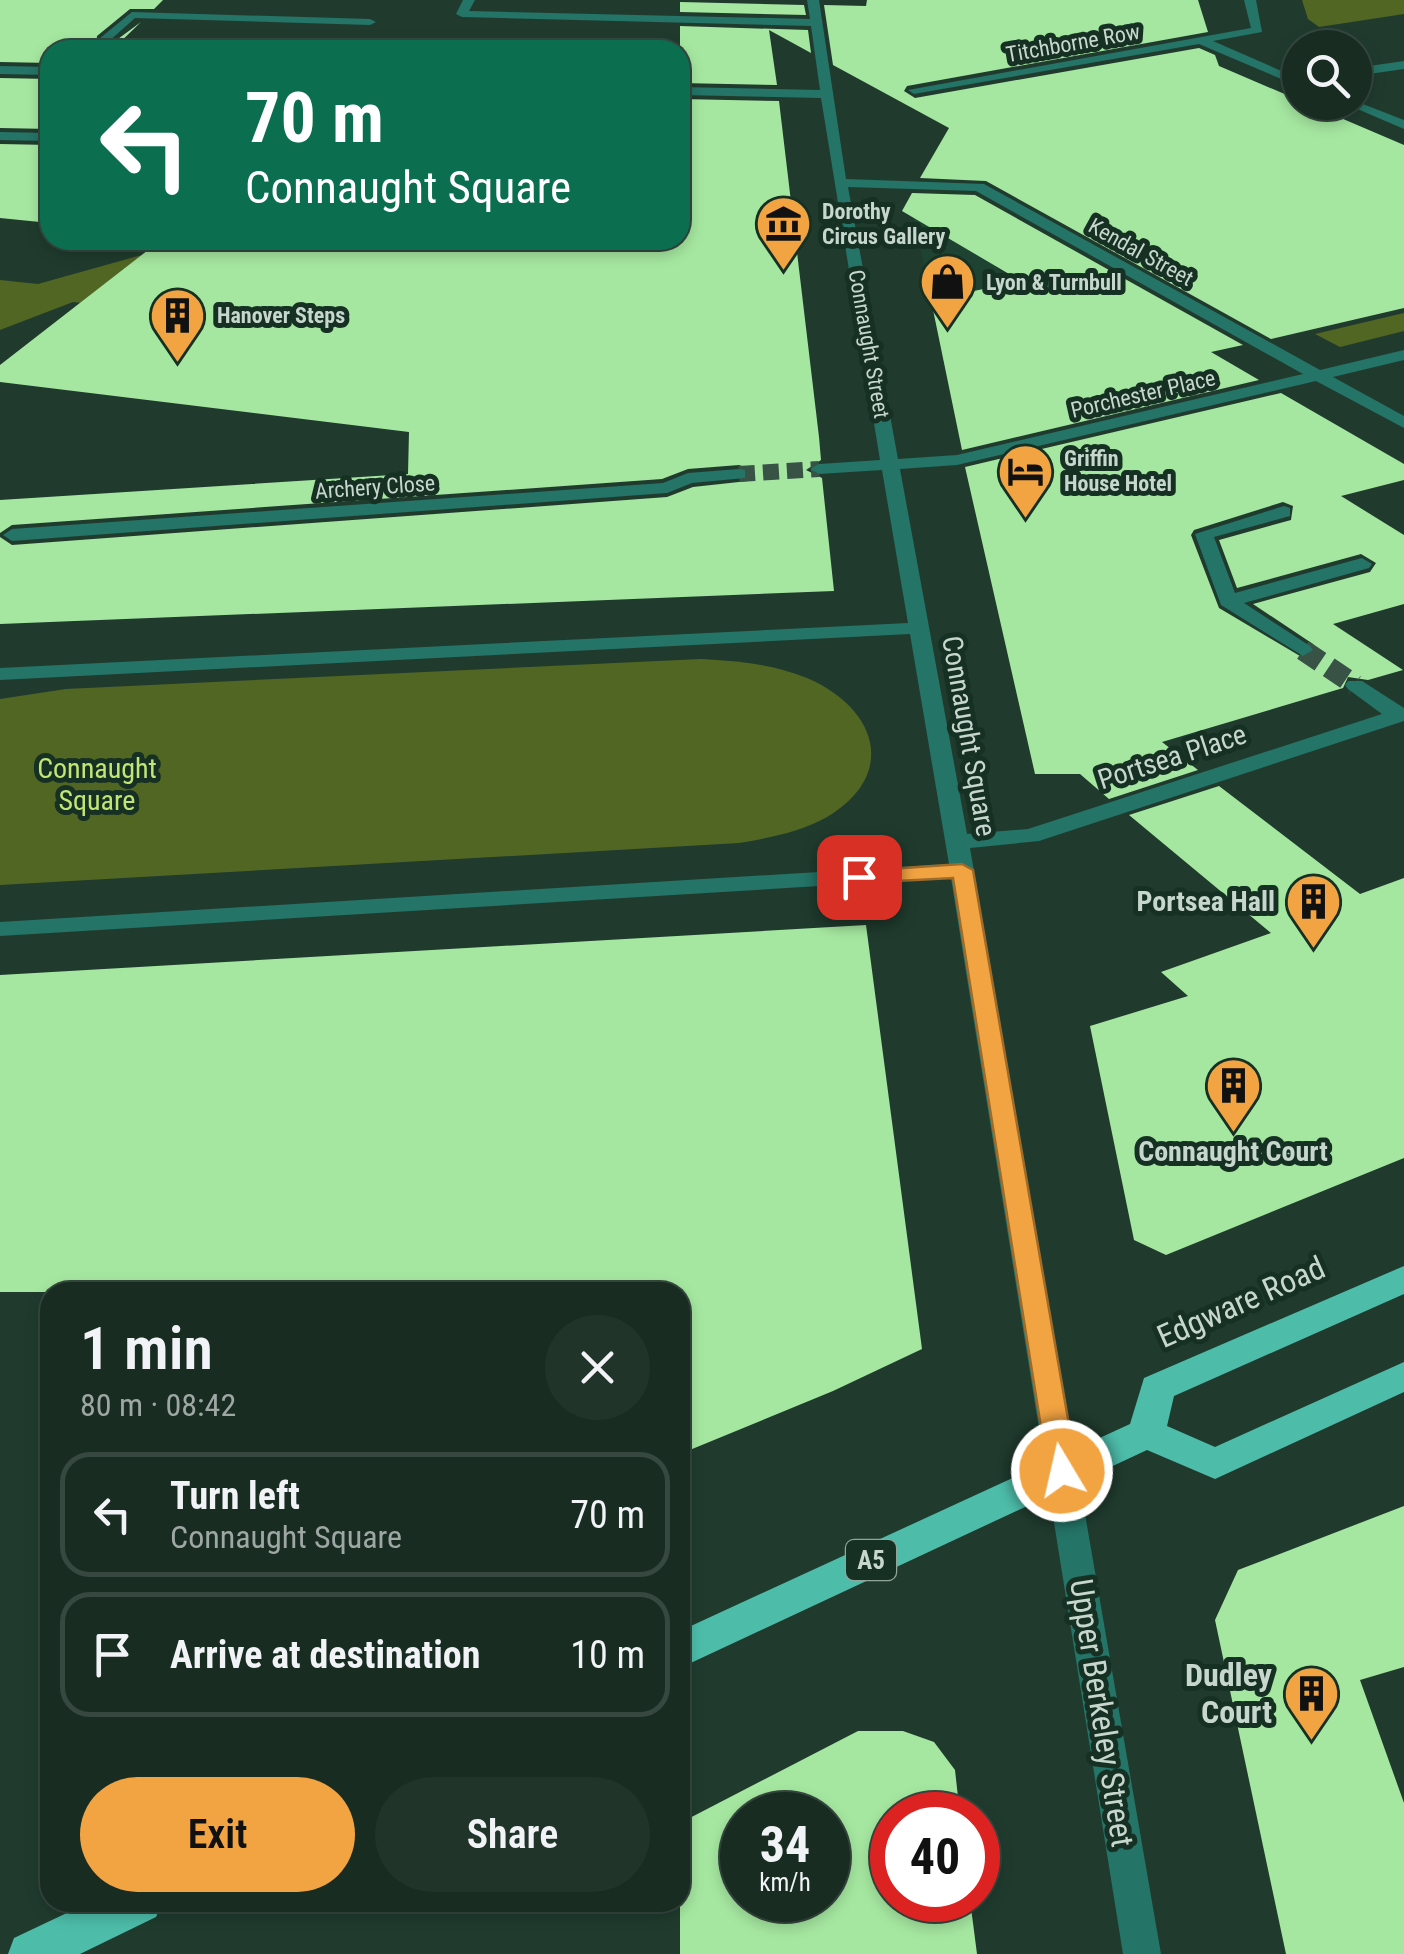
<!DOCTYPE html>
<meta charset="utf-8">
<style>
body{margin:0;font-family:"Roboto Condensed",sans-serif;background:#21342a;color:#f1f3f6;height:100vh;display:flex;flex-direction:column;font-size:38px;white-space:nowrap}
*{box-sizing:border-box;margin:0}
p{font-size:32px;color:#9fa7a5}
.icon{flex:none;width:55px;height:55px;fill:none;stroke:currentColor;stroke-width:2;stroke-linecap:round;stroke-linejoin:round}
.map{position:relative;flex:1;overflow:hidden}
.details{position:absolute;left:40px;top:1282px;width:650px;height:630px;display:flex;flex-direction:column;background:#182c22;border-radius:30px;box-shadow:0 5px 15px #0003,0 0 0 2px #364840}
.details>*{flex:none}
.guide{position:absolute;left:40px;top:40px;width:650px;height:210px;border-radius:30px;box-shadow:0 5px 15px #0003,0 0 0 2px #364840;background:#0b6e4f;color:#fff;overflow:hidden}
.buttons{position:absolute;left:1282px;top:30px;display:grid;gap:20px}
.buttons a{display:grid;place-items:center;width:90px;height:90px;border-radius:50%;background:#182c22;box-shadow:0 5px 15px #0003,0 0 0 2px #364840;font-size:50px}
.speed{position:absolute;left:720px;top:1792px;display:flex;gap:20px;font-size:50px;font-weight:700;text-align:center}
.speed>*{display:grid;place-content:center;width:130px;height:130px;border-radius:50%;background:#182c22;box-shadow:0 5px 15px #0003,0 0 0 2px #364840;line-height:1}
.speed small{font-size:25px;font-weight:400}
.speed .limit{border:15px solid #d22;background:#fff;color:#111}
.pin{position:absolute;display:grid;place-items:center;width:85px;height:85px;color:#fff;margin:-42px;border-radius:20px;box-shadow:0 5px 15px #0006}
.me{position:absolute;width:110px;margin:-55px;rotate:351deg;stroke-linejoin:round;filter:drop-shadow(0 0 8px #0008)}
.turn{display:flex;align-items:center;gap:35px;height:210px;padding:0 40px;font-size:45px}
.turn .icon{width:130px;height:130px;stroke-width:2.5}
.turn b{display:block;font-size:70px;line-height:85px}
.round{display:grid;place-items:center;flex:none;width:105px;height:105px;border-radius:52px;background:#21342a}
.summary{display:flex;align-items:center;justify-content:space-between;height:170px;padding:0 40px}
h1{font-size:60px;font-weight:600;line-height:75px}
.action{display:flex;gap:20px;margin-top:auto;padding:20px 40px}
.action a{flex:1;height:115px;border-radius:60px;background:#f3a442;color:#111;font-size:40px;font-weight:600;line-height:115px;text-align:center}
.action a+a{background:#21342a;color:#f1f3f6}
ul{padding:0;list-style:none}
li{display:flex;align-items:center;gap:30px;height:125px;margin:0 20px 15px;padding:0 20px;border:5px solid #364840;border-radius:30px}
li div{flex:1}
li b{display:block;font-size:38px}
li em{font-style:normal}
.map>svg:first-child{display:block}
</style>
<div class="map">
<svg width="1404" height="1954" viewBox="0 0 1404 1954">
<rect width="100%" height="100%" fill="#203b2e"/>
<!-- built -->
<polygon fill="#1f4332" points="914,195 971,236 1066,353 962,426 957,424 910,199"/>
<!-- green -->
<g fill="#526623">
<polygon points="1302,0 1404,0 1404,14 1319,27 1308,19"/>
<polygon points="190,247 386,338 73,302 0,330 0,280 38,284 138,256"/>
<polygon points="1404,313 1404,331 1340,347 1315,334"/>
<path d="M701 659C737 661 773 664 807 678 875 707 900 773 827 817 800 832 769 838 739 843L0 885V699L66 689Z"/>
</g>
<!-- building -->
<g fill="#a5e7a0" fill-rule="evenodd">
<polygon points="0,0 163,0 154,9 130,9 97,36 96,46 107,47 141,22 112,50 50,50 50,63 0,62"/>
<polygon points="867,0 1198,0 1208,32 907,86 904,91 915,98 1199,48 1215,55 1219,66 1404,145 1404,308 1271,339 986,181 920,178 949,128 833,65 824,5 866,6"/>
<polygon points="680,2 804,5 806,15 680,12"/>
<polygon points="680,26 808,30 811,53 769,30 777,85 680,83"/>
<polygon points="0,78 50,79 50,129 0,128"/>
<polygon points="680,99 779,101 819,437 821,460 806,470 822,478 834,591 0,624 0,537 12,545 667,497 693,487 748,481 748,468 739,465 688,469 662,479 12,525 0,533 0,500 408,474 409,432 0,382 0,365 161,240 680,240 680,204 684,204"/>
<polygon points="0,144 50,145 50,223 0,218"/>
<polygon points="912,193 975,195 1243,345 1211,352 1259,380 962,450 931,300 1021,281 902,211"/>
<path d="M1281 393 1404 464V480L1341 496 1404 535V604L1333 624 1403 670 1368 680 1348 677 1343 688 1162 742 1198 770 1109 799 1080 774H1035L965 467ZM1283 502 1293 506 1291 520 1219 540 1237 588 1361 554 1376 563 1370 572 1253 604 1313 644 1317 651 1305 659 1219 608 1191 535 1194 530Z"/>
<polygon points="1219,786 1360,894 1404,878 1404,1158 1166,1255 1134,1240 1090,1026 1188,996 1161,972 1271,933 1129,815"/>
<polygon points="866,925 922,1349 833,1391 680,1454 680,1292 0,1292 0,975"/>
<polygon points="1404,1506 1404,1667 1360,1680 1404,1803 1404,1954 1286,1954 1215,1620 1238,1570"/>
<path d="M858 1731H903L934 1742 955 1770 960 1815H892V1900H970L977 1954H680V1823ZM742 1815H828V1900H742Z"/>
</g>
<g fill="none" stroke-linecap="round" stroke-linejoin="round">
<!-- minor-tunnel-far2 -->
<polyline stroke="#395246" stroke-width="12" stroke-dasharray="12 6" stroke-linecap="butt" points="93,50 103,41"/>
<!-- minor-tunnel-far1 -->
<polyline stroke="#395246" stroke-width="16" stroke-dasharray="16 8" stroke-linecap="butt" points="739,474 819,469"/>
<!-- minor-tunnel -->
<polyline stroke="#395246" stroke-width="21" stroke-dasharray="21 10" stroke-linecap="butt" points="1303,650 1355,685"/>
<!-- minor -->
<g fill="#247467" fill-rule="evenodd">
<path d="M463 0H475L469 11 810 19 807 0H819L846 179 984 184 1320 370 1404 350V360L1333 377 1404 416V428L1316 381 957 465 900 469 967 834 1028 829 1382 714 1348 689 1345 685 1348 681H1362L1404 708V721L1039 841 970 848 1161 1954H1123L951 878 0 936V922L949 864 910 634 0 680V668L908 623 882 470 819 474 810 469 819 464 880 460 821 98 680 95V87L820 90 811 26 462 17 456 14ZM848 187 976 191 1303 374 957 455 898 459Z"/>
<polygon points="1244,0 1256,0 1262,32 1213,41 1300,79 1300,87 1199,44 914,94 908,90 1251,28"/>
<polygon points="132,12 370,19 376,22 370,25 135,18 107,43 99,43 99,39"/>
<polygon points="1404,61 1404,69 1355,76 1355,68"/>
<polygon points="0,66 50,67 50,75 0,74"/>
<polygon points="1355,101 1404,120 1404,129 1341,102"/>
<polygon points="0,132 50,133 50,141 0,140"/>
<polygon points="739,469 745,470 745,478 692,483 667,493 12,541 3,535 12,529 663,483 688,473"/>
<polygon points="1284,506 1290,508 1290,516 1214,537 1235,593 1362,558 1372,564 1369,568 1244,603 1310,646 1313,650 1303,656 1221,605 1195,534"/>
</g>
<!-- highway -->
<g fill="#4dbdaa" fill-rule="evenodd">
<polygon points="1404,1266 1404,1294 1174,1396 1167,1426 1215,1447 1404,1362 1404,1392 1215,1479 1147,1450 680,1668 680,1631 1130,1424 1144,1378"/>
<polygon points="90,1902 163,1902 156,1917 80,1954 8,1954 14,1938"/>
</g>
</g>
<!-- route -->
<polygon fill="#f3a442" stroke="#9e6b2b" stroke-width="2.5" points="962,864 973,870 1077,1471 1073,1479 1062,1483 1052,1479 1048,1471 953,878 859,883 849,877 859,871"/>
<!-- icons -->
<defs>
<symbol id="museum-pin" viewBox="-11 -11 22 30"><path d="M0 17L-7.5 6A9.5 9.5 0 1 1 7.5 6Z" fill="#f3a442" stroke="#163124"/><path d="M0-6L6-3V-2H-6V-3ZM-5-1h2V3h-2ZM-1-1h2V3h-2ZM3-1h2V3H3ZM-6 4H6V6H-6Z" fill="#111"/></symbol>
<symbol id="shop-pin" viewBox="-11 -11 22 30"><path d="M0 17L-7.5 6A9.5 9.5 0 1 1 7.5 6Z" fill="#f3a442" stroke="#163124"/><path d="M-5-2.5h2.3a2.7 3.5 0 0 1 5.4 0H5L5.5 6h-11ZM-1.5-2.5h3a1.5 2.3 0 0 0-3 0Z" fill="#111"/></symbol>
<symbol id="building-pin" viewBox="-11 -11 22 30"><path d="M0 17L-7.5 6A9.5 9.5 0 1 1 7.5 6Z" fill="#f3a442" stroke="#163124"/><path d="M-4-6H4V6H1V3H-1V6H-4ZM-2.5-4.3h1.7v1.8h-1.7ZM.8-4.3h1.7v1.8H.8ZM-2.5-1h1.7V.8h-1.7ZM.8-1h1.7V.8H.8Z" fill="#111"/></symbol>
<symbol id="hotel-pin" viewBox="-11 -11 22 30"><path d="M0 17L-7.5 6A9.5 9.5 0 1 1 7.5 6Z" fill="#f3a442" stroke="#163124"/><path d="M-6-4.5h1.5V1H6V5H4.5V3h-9V5H-6ZM-4 0a1.8 1.8 0 1 1 3.6 0ZM.5 0V-2.5h3Q6-2.5 6 0Z" fill="#111"/></symbol>
</defs>
<g fill-rule="evenodd">
<use href="#museum-pin" x="752" y="192" width="63" height="86"/>
<use href="#shop-pin" x="916" y="250" width="63" height="86"/>
<use href="#building-pin" x="146" y="284" width="63" height="86"/>
<use href="#hotel-pin" x="994" y="440" width="63" height="86"/>
<use href="#building-pin" x="1282" y="870" width="63" height="86"/>
<use href="#building-pin" x="1202" y="1054" width="63" height="86"/>
<use href="#building-pin" x="1280" y="1662" width="63" height="86"/>
</g>
<g text-anchor="middle" dominant-baseline="central" stroke-width="10" stroke-linejoin="round" paint-order="stroke">
<!-- far-street labels -->
<g font-size="22" fill="#c7d7ce" stroke="#163124">
<text transform="translate(1073 43) rotate(-10)">Titchborne Row</text>
<text transform="translate(1141 252) rotate(29)">Kendal Street</text>
<text transform="translate(869 344) rotate(80)">Connaught Street</text>
<text transform="translate(1143 394) rotate(-13)">Porchester Place</text>
<text transform="translate(375 487) rotate(-4)">Archery Close</text>
</g>
<!-- far-poi labels -->
<g font-size="22" font-weight="bold" fill="#c7d7ce" stroke="#163124" text-anchor="start">
<text x="822" y="211">Dorothy<tspan x="822" dy="25">Circus Gallery</tspan></text>
<text x="986" y="282">Lyon &amp; Turnbull</text>
<text x="217" y="315">Hanover Steps</text>
<text x="1064" y="458">Griffin<tspan x="1064" dy="25">House Hotel</tspan></text>
</g>
<!-- shield labels -->
<rect fill="#163124" stroke="#92a59b" stroke-width="2.5" x="846" y="1540" width="50" height="40" rx="8"/>
<g font-size="25" font-weight="bold" fill="#c7d7ce">
<text x="871" y="1560">A5</text>
</g>
<!-- street labels -->
<g font-size="28" fill="#c7d7ce" stroke="#163124">
<text transform="translate(969 736) rotate(80)">Connaught Square</text>
<text transform="translate(1172 757) rotate(-18)">Portsea Place</text>
</g>
<!-- park labels -->
<g font-size="28" fill="#c1e675" stroke="#163124">
<text x="97" y="768">Connaught<tspan x="97" dy="32">Square</tspan></text>
</g>
<!-- poi labels -->
<g font-size="28" font-weight="bold" fill="#c7d7ce" stroke="#163124" text-anchor="end">
<text x="1275" y="901">Portsea Hall</text>
<text x="1233" y="1151" text-anchor="middle">Connaught Court</text>
</g>
<!-- near-street labels -->
<g font-size="32" fill="#c7d7ce" stroke="#163124">
<text transform="translate(1241 1302) rotate(-24)">Edgware Road</text>
<text transform="translate(1102 1713) rotate(81)">Upper Berkeley Street</text>
</g>
<!-- near-poi labels -->
<g font-size="32" font-weight="bold" fill="#c7d7ce" stroke="#163124" text-anchor="end">
<text x="1272" y="1675">Dudley<tspan x="1272" dy="37">Court</tspan></text>
</g>
</g>
</svg>
<div class="buttons">
<a><svg class="icon" aria-label="search" viewBox="0 0 24 24"><circle cx="10" cy="10" r="6"/><path d="M15 15l6 6"/></svg></a>
</div>
<div class="speed"><div>34<small>km/h</small></div><div class="limit">40</div></div>
<div class="pin" style="left:859px;top:877px;background:#d93025"><svg class="icon" aria-label="arrive" viewBox="0 0 24 24"><path d="M6 21V4h12l-3 4 3 4H6"/></svg></div>
<svg class="me" style="left:1062px;top:1471px" viewBox="-20 -20 40 40"><circle r="17" fill="#f3a442" stroke="#fff" stroke-width="3"/><path d="M0-11L8 9 0 5-8 9z" fill="#fff"/></svg>
<div class="guide">
<div class="turn"><svg class="icon" aria-label="left" viewBox="0 0 24 24"><path d="M17 20v-9H6M10 6l-5 5 5 5"/></svg><div><b>70 m</b>Connaught Square</div></div>
</div>
<section class="details">
<div class="summary"><div><h1>1 min</h1><p>80 m · 08:42</p></div><a class="round"><svg class="icon" aria-label="close" viewBox="0 0 24 24"><path d="M6 6l12 12M18 6L6 18"/></svg></a></div>
<ul>
<li><svg class="icon" aria-label="left" viewBox="0 0 24 24"><path d="M17 20v-9H6M10 6l-5 5 5 5"/></svg><div><b>Turn left</b><p>Connaught Square</p></div><em>70 m</em></li>
<li><svg class="icon" aria-label="arrive" viewBox="0 0 24 24"><path d="M6 21V4h12l-3 4 3 4H6"/></svg><div><b>Arrive at destination</b></div><em>10 m</em></li>
</ul>
<div class="action"><a>Exit</a><a>Share</a></div>
</section>
</div>
